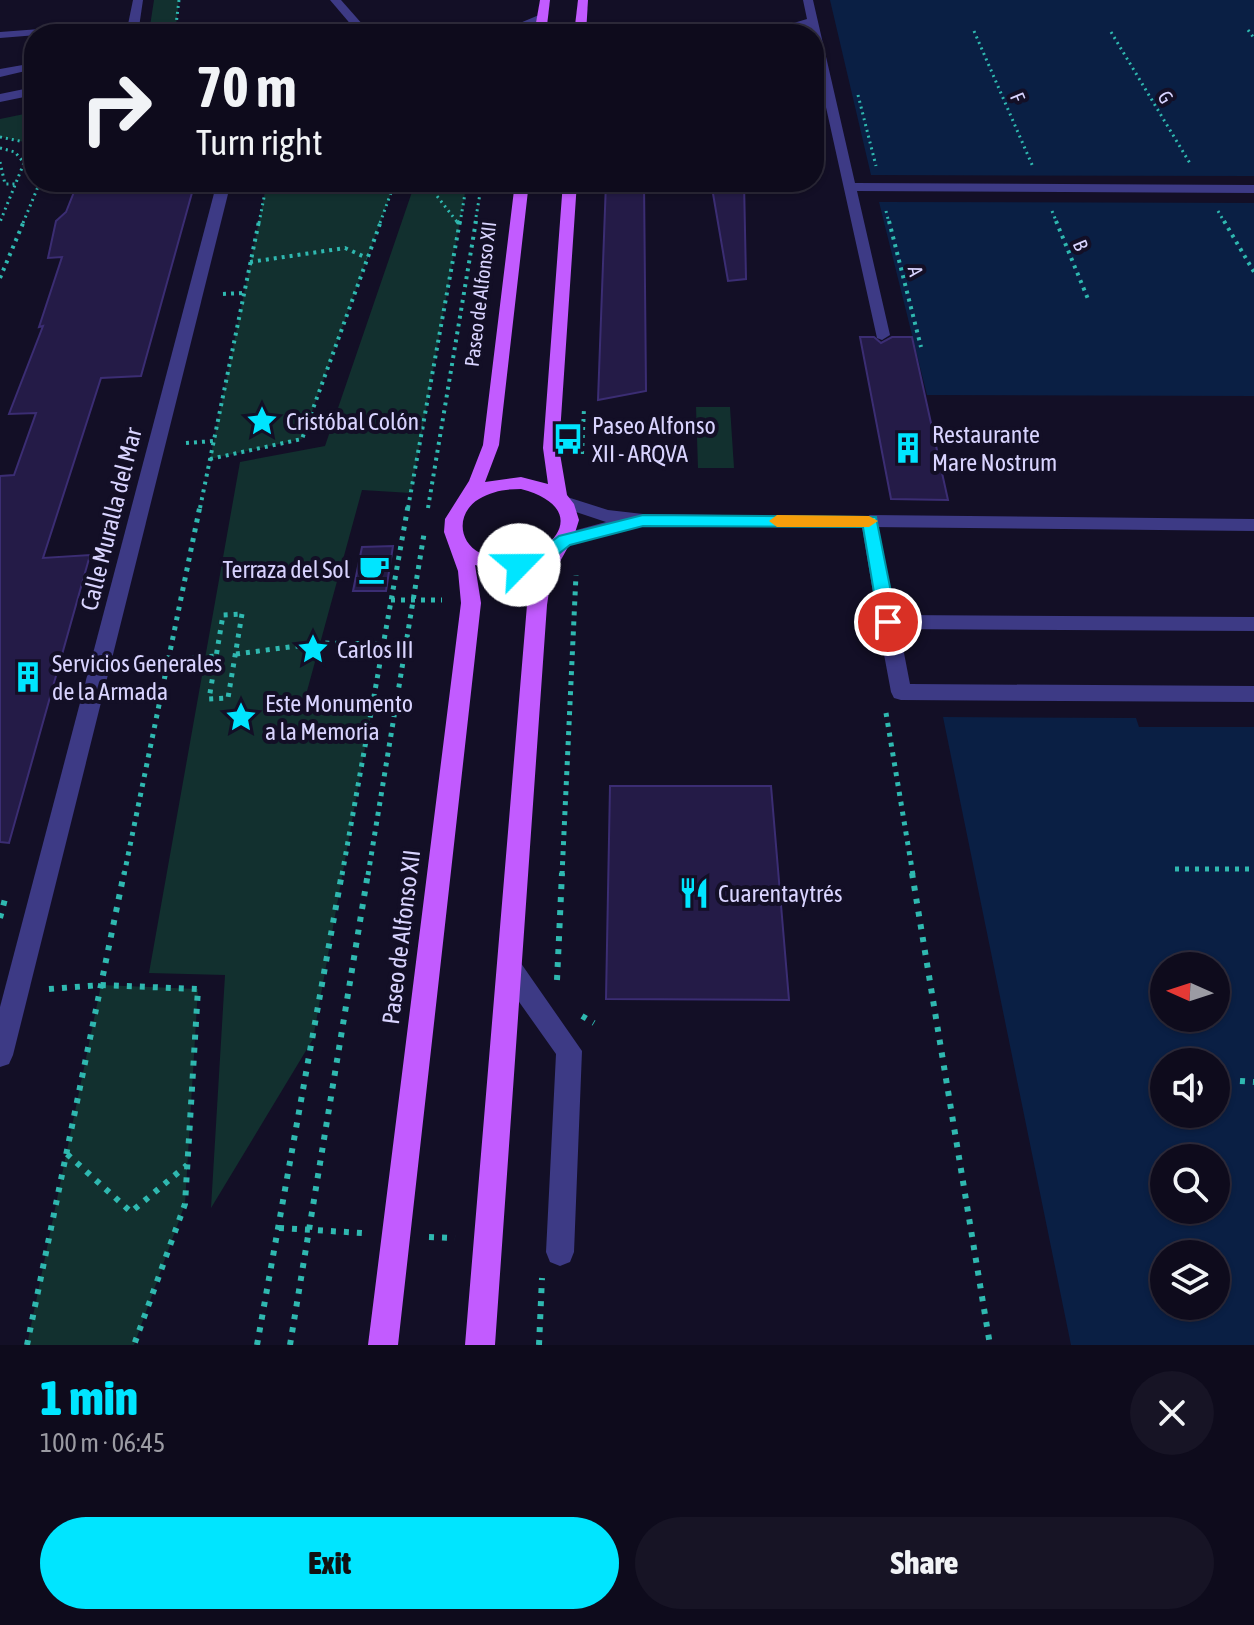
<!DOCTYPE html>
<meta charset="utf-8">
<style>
body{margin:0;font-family:"Asap Condensed",sans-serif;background:#171425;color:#f1f3f6;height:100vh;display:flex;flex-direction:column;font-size:30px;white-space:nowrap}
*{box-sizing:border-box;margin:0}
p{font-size:26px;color:#9b9ba3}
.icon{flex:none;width:44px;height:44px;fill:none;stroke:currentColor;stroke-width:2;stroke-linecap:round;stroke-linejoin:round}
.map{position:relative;height:1345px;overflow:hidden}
.details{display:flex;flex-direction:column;background:#0e0b1c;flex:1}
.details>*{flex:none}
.guide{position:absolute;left:24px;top:24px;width:800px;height:168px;border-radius:32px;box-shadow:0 2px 6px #0004,0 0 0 2px #2e2b3b;background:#0e0b1c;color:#f1f3f6;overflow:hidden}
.needle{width:52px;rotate:273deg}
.tools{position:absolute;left:1150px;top:952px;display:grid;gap:16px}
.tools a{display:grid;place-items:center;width:80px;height:80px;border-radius:50%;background:#0e0b1c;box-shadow:0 2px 6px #0004,0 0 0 2px #2e2b3b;font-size:40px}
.pin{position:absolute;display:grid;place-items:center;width:68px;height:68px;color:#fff;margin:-34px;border:4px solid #fff;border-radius:50%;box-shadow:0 2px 8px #0007}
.me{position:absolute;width:88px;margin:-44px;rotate:67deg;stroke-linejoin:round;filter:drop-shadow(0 0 6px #0008)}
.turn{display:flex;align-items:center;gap:28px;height:168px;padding:0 40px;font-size:36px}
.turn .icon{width:104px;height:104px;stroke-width:2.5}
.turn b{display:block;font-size:56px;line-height:68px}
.round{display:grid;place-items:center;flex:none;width:84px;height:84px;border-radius:42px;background:#171425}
.summary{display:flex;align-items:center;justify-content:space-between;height:136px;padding:0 40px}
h1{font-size:48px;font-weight:800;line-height:60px;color:#00e5ff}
.cta{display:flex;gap:16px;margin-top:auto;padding:16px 40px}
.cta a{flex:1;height:92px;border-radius:48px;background:#00e5ff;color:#111;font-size:32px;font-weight:800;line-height:92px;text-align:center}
.cta a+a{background:#171425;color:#f1f3f6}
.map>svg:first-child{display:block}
</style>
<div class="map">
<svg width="1254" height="1345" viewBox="0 0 1254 1345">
<rect width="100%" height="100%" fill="#130f26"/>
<!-- green -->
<g fill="#12302f">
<polygon points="154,0 179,0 176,25 150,26"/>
<polygon points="34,112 34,144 0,137 0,119"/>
<polygon points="267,182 387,182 392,190 302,439 210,459"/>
<polygon points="426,182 467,182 411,493 362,490 301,713 371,715 313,1039 211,1208 225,975 149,973 240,462 325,446 413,189 435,193"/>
<polygon points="696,407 730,407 734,468 698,468"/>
<polygon points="101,985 198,989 185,1204 134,1345 27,1345"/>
</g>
<!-- water -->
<g fill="#0a1f44" fill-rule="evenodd">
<polygon points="830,0 1254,0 1254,176 871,175"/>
<polygon points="879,202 1254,203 1254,396 927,395"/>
<path d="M943 717 1136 718 1139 727H1254V1345H1071ZM1164 966H1216V1018H1164ZM1216 1062V1114H1164V1062ZM1164 1158H1216V1210H1164ZM1164 1254H1216V1306H1164Z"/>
</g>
<!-- building -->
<g fill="#241b47" stroke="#3b2d73" stroke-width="2">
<polygon points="78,182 195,182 141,376 101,378 43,558 90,555 9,843 0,842 0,476 14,475 36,413 9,414 43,326 39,327 62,257 48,258 56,221 66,212"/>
<polygon points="606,182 644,182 646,391 598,400"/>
<polygon points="711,182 744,182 746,279 728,281"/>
<polygon points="860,337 874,337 881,343 892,337 912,337 948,500 891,499"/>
<polygon points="393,546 386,591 353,591 362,547"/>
<polygon points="610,786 771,786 789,1000 606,999"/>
</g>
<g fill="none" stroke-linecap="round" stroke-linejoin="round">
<!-- path-far3 -->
<g stroke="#2fb8b0" stroke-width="3" stroke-dasharray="2 4" stroke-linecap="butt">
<polyline points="179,0 176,25 182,33 291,31 293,34"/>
<polyline points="157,26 176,25"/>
<polyline points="1248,30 1254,38"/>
<polyline points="974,31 1033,167"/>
<polyline points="1111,32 1191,165"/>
<polyline points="858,95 876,166"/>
<polyline points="32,115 27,125 34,124"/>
<polyline points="0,137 34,144"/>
<polyline points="0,148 15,152 24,163 0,222"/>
<polyline points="0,162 5,184 16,184"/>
<polyline points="426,182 458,223"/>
<polyline points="886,211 889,223"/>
<polyline points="1052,211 1057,223"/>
<polyline points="1218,211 1225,223"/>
<polyline points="23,223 40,182"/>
<polyline points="259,223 267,182"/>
<polyline points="380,223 392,190 387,182"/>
<polyline points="460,223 467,182"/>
<polyline points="475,223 482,182"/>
</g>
<!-- path-far2 -->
<g stroke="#2fb8b0" stroke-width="4" stroke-dasharray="3 5" stroke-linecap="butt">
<polyline points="457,221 459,224"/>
<polyline points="889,221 921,347"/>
<polyline points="1056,221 1088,299"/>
<polyline points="1224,221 1254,272"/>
<polyline points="250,262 345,248 367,258"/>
<polyline points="0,278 24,221"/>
<polyline points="223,294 244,293"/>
<polyline points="186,443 214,441"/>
<polyline points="582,454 584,408"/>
<polyline points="210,459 302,439 381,221"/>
<polyline points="200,508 259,221"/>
<polyline points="408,508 460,221"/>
<polyline points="428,508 476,221"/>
</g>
<!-- path-far1 -->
<g stroke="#2fb8b0" stroke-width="5" stroke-dasharray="4 6" stroke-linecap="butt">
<polyline points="391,600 442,600"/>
<polygon points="242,614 228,698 209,699 223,615"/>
<polyline points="236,654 320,643 384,644"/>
<polyline points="130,664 216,656"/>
<polyline points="886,713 913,875"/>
<polyline points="1175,869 1254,869"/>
<polyline points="124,875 200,506"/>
<polyline points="342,875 408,506"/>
<polyline points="368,875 424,534"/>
<polyline points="562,875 576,575"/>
</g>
<!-- path -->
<g stroke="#2fb8b0" stroke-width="6" stroke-dasharray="5 8" stroke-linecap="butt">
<polyline points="912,873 990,1345"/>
<polyline points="0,918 5,899"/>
<polyline points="557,980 562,873"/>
<polyline points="49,989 101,985 198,989 185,1204 134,1345"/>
<polyline points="582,1016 594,1023"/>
<polyline points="1240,1081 1254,1082"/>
<polyline points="67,1154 131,1212 187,1165"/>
<polyline points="279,1228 363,1233"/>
<polyline points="429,1237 455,1238"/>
<polyline points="27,1345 124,873"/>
<polyline points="257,1345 342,873"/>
<polyline points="290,1345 368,873"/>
<polyline points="539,1345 542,1278"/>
</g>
<!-- service -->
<g fill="#3d3a85" fill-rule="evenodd">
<polygon points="803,0 813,0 855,183 1254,185 1254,193 857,191 890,335 882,340 877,338 814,53 814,34 810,34 808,26 776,34 757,34 807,19"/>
<polygon points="870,515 1254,519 1254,531 870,527 861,521"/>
<polygon points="888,615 898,622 910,684 1254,686 1254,702 901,700 894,698 891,692 878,622"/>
<polygon points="509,956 518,959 582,1051 574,1252 570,1262 560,1266 550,1262 546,1252 556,1054 500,975 497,967 500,959"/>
</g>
<!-- pedestrian -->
<polygon fill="#3d3a85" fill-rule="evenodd" points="133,22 139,25 137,27 0,38 0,32"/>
<!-- minor -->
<g fill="#3d3a85" fill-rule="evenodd">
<polygon points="133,0 143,0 138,34 126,34"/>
<polygon points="330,0 341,0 371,34 359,34"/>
<polygon points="34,63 34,69 0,77 0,69"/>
<polygon points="217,182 231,182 13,1055 9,1064 0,1067 0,1007"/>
<polygon points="564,496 608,510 643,514 876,517 896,615 1254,617 1254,631 888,629 878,622 862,527 634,525 564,546 558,545 555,540 558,535 606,522 558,506 555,502 558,498"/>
</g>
<!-- tertiary -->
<g fill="#3d3a85" fill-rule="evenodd">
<polygon points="539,15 548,17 516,32 518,34 437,34 443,31 501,31"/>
<polygon points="34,87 34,95 0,102 0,94"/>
</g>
<!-- primary -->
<g fill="#c25bff" fill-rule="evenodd">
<polygon points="540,0 550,0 546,34 534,34"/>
<polygon points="578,0 588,0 586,34 574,34"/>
<path d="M515 182H529L499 445 485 482 521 477 548 484 543 448 563 182H577L559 448 567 495 574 504 579 520 574 536 551 578 547 605 495 1345H465L527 605 533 578 539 567 509 573 475 565 481 603 398 1345H368L461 603 458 571 444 532 445 519 469 481 483 445ZM521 489C608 512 532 579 480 553 457 541 457 512 479 499 492 491 506 489 521 489Z"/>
</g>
</g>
<!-- route -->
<polygon fill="#00e5ff" stroke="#0095a6" stroke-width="2" points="643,515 876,517 897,622 888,628 879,622 863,527 643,526 570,545 547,563 519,571 511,565 513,561 535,554 559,536"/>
<!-- slow -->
<polygon fill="#f59e0b" points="777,515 869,516 878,521 869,527 777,527 769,521"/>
<!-- icons -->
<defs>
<symbol id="sight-bare" viewBox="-9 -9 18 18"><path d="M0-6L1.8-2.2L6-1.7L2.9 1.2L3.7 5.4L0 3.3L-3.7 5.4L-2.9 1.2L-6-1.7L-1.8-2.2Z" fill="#00e5ff" stroke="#130f26" stroke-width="2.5" paint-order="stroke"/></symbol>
<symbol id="bus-bare" viewBox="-9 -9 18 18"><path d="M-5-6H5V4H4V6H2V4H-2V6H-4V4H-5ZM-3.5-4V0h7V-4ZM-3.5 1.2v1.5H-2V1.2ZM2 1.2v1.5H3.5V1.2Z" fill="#00e5ff" stroke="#130f26" stroke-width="2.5" paint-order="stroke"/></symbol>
<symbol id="building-bare" viewBox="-9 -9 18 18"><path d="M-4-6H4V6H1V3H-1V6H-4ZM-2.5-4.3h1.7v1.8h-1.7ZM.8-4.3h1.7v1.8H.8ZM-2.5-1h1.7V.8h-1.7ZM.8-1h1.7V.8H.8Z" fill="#00e5ff" stroke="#130f26" stroke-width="2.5" paint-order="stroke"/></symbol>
<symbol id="cafe-bare" viewBox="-9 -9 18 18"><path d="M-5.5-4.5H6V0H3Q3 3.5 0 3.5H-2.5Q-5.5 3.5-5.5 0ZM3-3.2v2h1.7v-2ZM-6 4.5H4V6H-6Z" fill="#00e5ff" stroke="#130f26" stroke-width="2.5" paint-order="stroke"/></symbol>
<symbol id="restaurant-bare" viewBox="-9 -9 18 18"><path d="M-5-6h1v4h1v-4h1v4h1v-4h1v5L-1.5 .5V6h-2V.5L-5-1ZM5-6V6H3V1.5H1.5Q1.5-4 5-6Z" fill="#00e5ff" stroke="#130f26" stroke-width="2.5" paint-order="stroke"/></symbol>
</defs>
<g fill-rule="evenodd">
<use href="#sight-bare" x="240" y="399" width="44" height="44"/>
<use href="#bus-bare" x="546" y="417" width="44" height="44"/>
<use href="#building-bare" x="886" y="426" width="44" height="44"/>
<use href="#cafe-bare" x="352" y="547" width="44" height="44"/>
<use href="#sight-bare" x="291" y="627" width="44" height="44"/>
<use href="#building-bare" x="6" y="655" width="44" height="44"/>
<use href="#sight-bare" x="219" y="695" width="44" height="44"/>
<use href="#restaurant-bare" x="672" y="871" width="44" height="44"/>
</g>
<g text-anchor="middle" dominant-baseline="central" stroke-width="8" stroke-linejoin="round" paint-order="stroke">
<!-- far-street labels -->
<g font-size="20" fill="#d9d4ff" stroke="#130f26">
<text transform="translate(1018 97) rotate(67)">F</text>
<text transform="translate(1166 97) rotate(59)">G</text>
<text transform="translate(1081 245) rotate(67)">B</text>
<text transform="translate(916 271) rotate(76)">A</text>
<text transform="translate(480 294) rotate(-83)">Paseo de Alfonso XII</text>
</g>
<!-- poi labels -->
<g font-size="24" fill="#d9d4ff" stroke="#130f26" text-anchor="start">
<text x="286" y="421">Cristóbal Colón</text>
<text x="592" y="425">Paseo Alfonso<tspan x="592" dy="28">XII - ARQVA</tspan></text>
<text x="932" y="434">Restaurante<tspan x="932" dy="28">Mare Nostrum</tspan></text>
<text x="350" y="569" text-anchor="end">Terraza del Sol</text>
<text x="337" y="649">Carlos III</text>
<text x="52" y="663">Servicios Generales<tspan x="52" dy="28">de la Armada</tspan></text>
<text x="265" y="703">Este Monumento<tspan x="265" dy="28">a la Memoria</tspan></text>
<text x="718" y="893">Cuarentaytrés</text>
</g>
<!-- street labels -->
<g font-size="24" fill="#d9d4ff" stroke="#130f26">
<text transform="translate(111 519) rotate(-76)">Calle Muralla del Mar</text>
<text transform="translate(401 937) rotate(-83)">Paseo de Alfonso XII</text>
</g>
</g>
</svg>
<div class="tools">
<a><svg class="needle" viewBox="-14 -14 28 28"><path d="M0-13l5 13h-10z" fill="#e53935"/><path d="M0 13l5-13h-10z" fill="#9b9ba3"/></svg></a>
<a><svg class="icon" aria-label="sound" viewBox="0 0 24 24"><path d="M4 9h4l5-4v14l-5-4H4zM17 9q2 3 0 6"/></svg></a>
<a><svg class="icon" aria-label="search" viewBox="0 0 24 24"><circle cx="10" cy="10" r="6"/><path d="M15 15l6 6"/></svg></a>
<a><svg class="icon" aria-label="layers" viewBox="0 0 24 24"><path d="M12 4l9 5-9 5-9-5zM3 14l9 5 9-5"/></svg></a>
</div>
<div class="pin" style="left:888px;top:622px;background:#d93025"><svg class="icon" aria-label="arrive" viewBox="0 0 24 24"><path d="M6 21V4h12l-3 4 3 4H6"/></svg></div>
<svg class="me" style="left:519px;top:565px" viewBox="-20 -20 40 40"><circle r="19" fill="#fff"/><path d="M0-13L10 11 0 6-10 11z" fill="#00e5ff"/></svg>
<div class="guide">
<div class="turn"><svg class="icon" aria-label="right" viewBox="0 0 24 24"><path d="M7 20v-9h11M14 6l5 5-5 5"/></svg><div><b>70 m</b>Turn right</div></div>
</div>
</div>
<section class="details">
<div class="summary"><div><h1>1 min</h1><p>100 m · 06:45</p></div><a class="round"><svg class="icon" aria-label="close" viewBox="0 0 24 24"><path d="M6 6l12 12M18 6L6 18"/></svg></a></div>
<div class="cta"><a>Exit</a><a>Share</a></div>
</section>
